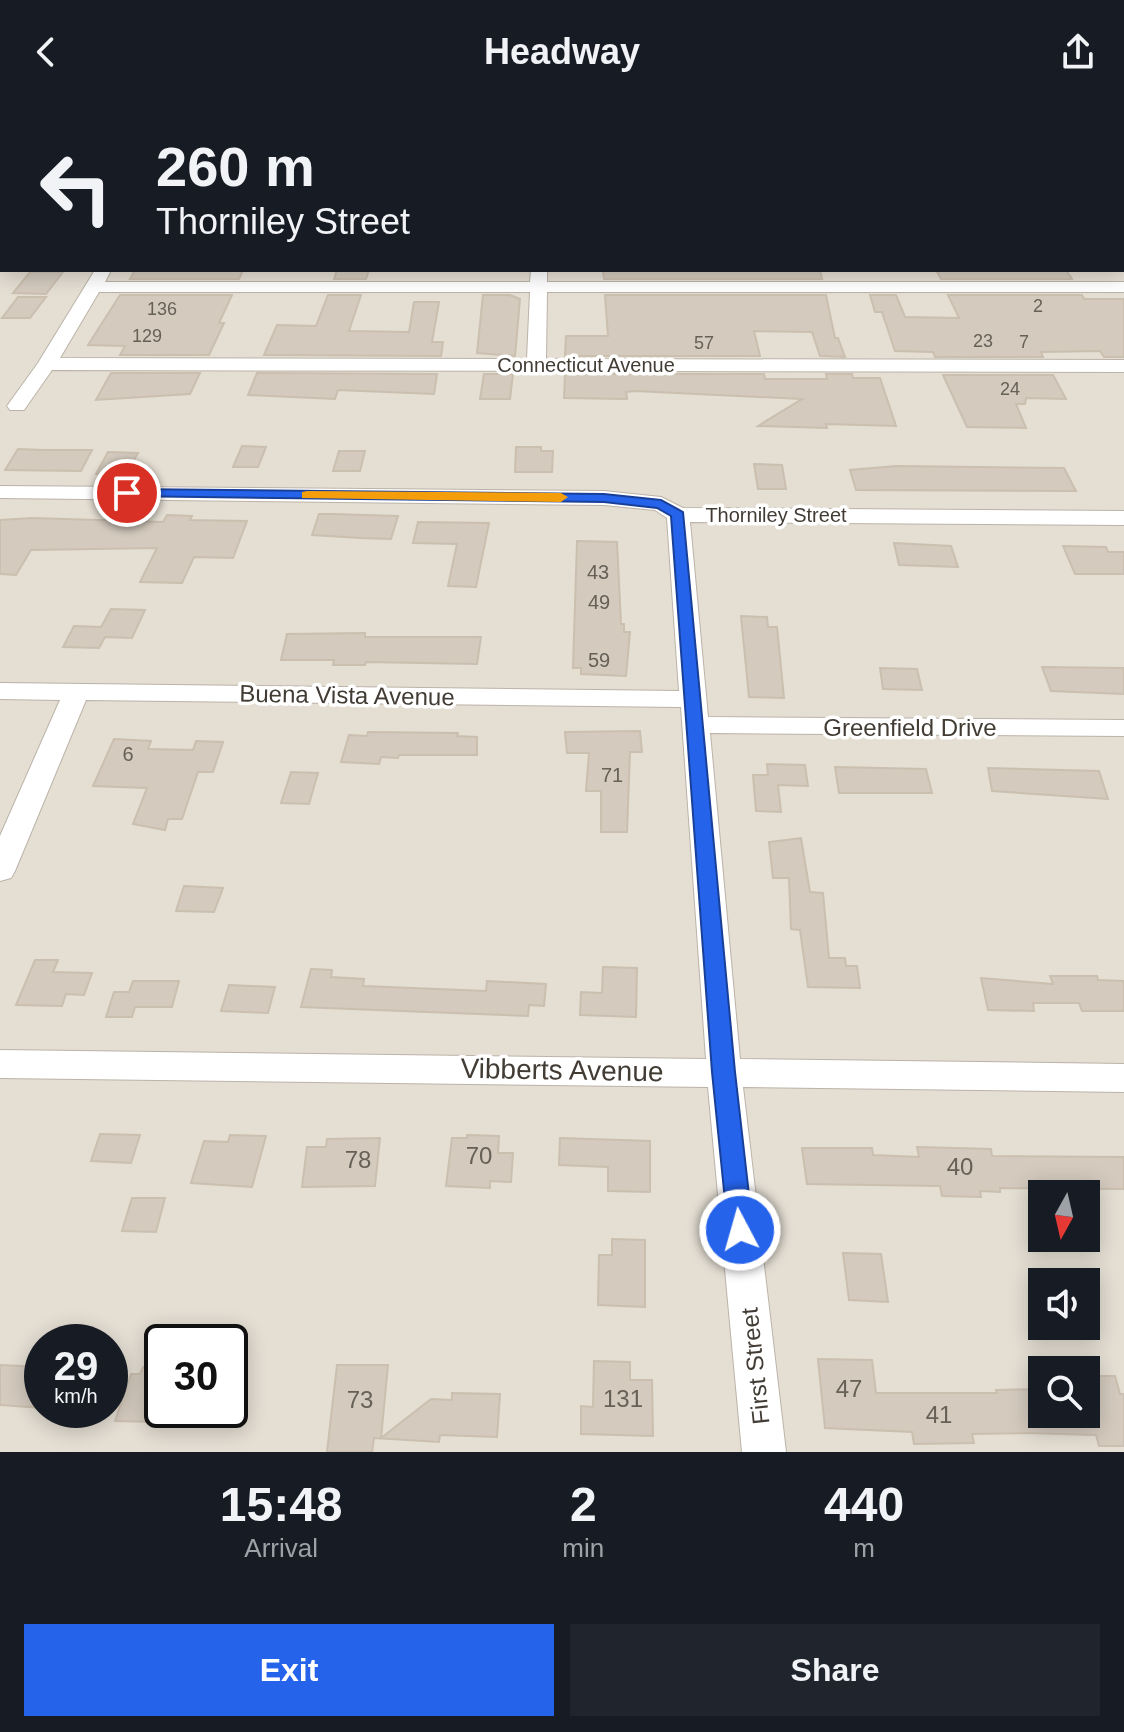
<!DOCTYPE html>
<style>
body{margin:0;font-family:Helvetica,sans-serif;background:#20242c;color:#f1f3f6;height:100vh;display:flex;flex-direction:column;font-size:30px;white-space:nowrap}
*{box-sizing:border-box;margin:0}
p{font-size:26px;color:#9ea1a6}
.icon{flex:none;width:44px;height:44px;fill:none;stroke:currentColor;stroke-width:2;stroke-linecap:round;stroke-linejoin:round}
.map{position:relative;height:1348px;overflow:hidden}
.side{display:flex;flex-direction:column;background:#171b24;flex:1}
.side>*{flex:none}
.guide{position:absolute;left:0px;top:0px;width:1124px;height:168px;box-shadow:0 4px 20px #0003;background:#171b24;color:#f1f3f6;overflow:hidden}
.needle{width:52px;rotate:188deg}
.fabs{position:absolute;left:1028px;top:1076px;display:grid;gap:16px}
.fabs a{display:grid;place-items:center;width:72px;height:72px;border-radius:0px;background:#171b24;box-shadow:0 4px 20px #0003;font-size:40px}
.speed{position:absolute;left:24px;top:1220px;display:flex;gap:16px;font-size:40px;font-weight:700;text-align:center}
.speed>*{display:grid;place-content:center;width:104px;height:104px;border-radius:50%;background:#171b24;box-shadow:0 4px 20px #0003;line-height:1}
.speed small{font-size:20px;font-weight:400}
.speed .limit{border:4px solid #111;border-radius:12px;background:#fff;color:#111}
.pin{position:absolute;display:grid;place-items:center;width:68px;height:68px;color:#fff;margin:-34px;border:4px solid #fff;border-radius:50%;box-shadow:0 2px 8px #0007}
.me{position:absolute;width:88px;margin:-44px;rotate:354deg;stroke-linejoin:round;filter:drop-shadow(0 0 6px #0008)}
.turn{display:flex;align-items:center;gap:28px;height:168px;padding:0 24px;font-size:36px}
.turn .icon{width:104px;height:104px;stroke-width:2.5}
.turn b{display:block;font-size:56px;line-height:68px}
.eta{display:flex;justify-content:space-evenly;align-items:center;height:136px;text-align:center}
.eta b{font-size:48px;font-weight:700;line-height:56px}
.cta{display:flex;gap:16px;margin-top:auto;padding:16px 24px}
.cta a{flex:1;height:92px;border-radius:0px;background:#2563eb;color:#fff;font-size:32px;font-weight:700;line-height:92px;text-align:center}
.cta a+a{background:#20242c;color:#f1f3f6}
header{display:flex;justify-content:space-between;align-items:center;height:104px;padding:0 24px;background:#171b24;font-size:36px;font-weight:700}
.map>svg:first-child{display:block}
</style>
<header><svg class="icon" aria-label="back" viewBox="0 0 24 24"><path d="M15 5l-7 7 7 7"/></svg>Headway<svg class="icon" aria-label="share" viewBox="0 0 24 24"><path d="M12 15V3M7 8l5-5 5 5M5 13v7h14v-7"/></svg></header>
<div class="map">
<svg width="1124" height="1348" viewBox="0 0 1124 1348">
<rect width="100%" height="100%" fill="#f1ece5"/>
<!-- residential -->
<path fill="#e4ded3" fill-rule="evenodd" d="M0 0H1124V1348H0ZM2 2H1122V166H2ZM1042 1090H1086V1134H1042ZM1042 1178H1086V1222H1042ZM42 1238H110V1306H42ZM162 1238H230V1306H162ZM1042 1266H1086V1310H1042Z"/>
<!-- building -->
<g fill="#d4cabe" stroke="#cbbfaf" stroke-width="2">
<polygon points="135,166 243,166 239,175 130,175"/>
<polygon points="337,166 369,166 366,175 334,175"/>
<polygon points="603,166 820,166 822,175 604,175"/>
<polygon points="936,166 1066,166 1072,175 941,175"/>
<polygon points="30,168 63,168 46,190 13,189"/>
<polygon points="120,191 232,191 219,219 224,219 209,251 120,251 125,242 88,241"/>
<polygon points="328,191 361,191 349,227 409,228 414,198 439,198 432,238 443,238 441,252 264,251 277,221 316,222"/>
<polygon points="483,191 510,191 520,195 515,252 477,249"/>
<polygon points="605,191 826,191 835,234 838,234 845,253 820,252 812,228 754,227 760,252 565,252 566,232 608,232"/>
<polygon points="870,191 896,191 905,213 959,214 948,191 1082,191 1084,195 1124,195 1124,253 1104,253 1100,247 1041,248 1043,253 935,253 933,248 895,247 882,208 875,208"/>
<polygon points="18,193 46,193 30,214 2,214"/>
<polygon points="111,269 200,269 190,290 96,296"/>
<polygon points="257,269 437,270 434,290 338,286 335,295 248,291"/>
<polygon points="484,270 513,270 510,295 480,295"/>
<polygon points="565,270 764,270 765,275 827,275 826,270 852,270 853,274 880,274 896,322 826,320 827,324 758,322 802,295 635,287 626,288 627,295 564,294"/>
<polygon points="943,271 1053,271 1066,295 1026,294 1025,300 1016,300 1026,324 967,323"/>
<polygon points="242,342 266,343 258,363 233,363"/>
<polygon points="516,343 541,343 541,347 553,347 552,368 515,368"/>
<polygon points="18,345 44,346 92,346 81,367 5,366"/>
<polygon points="339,347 365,347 360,367 333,367"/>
<polygon points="108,348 138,349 126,370 96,370"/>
<polygon points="754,360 782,361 786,385 758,385"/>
<polygon points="897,362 1064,364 1076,387 856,386 850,366"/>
<polygon points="319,410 332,410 398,412 391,435 361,434 312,431"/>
<polygon points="167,411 192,412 190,416 247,417 233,454 194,453 182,479 140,478 157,444 31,446 16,471 0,470 0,416 32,414 163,418"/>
<polygon points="418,418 489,419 476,483 448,482 457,440 413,439"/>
<polygon points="577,437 617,438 621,520 624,520 624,528 630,528 626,572 581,570 581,564 573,564"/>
<polygon points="894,439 951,442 958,463 899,461"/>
<polygon points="1063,442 1106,443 1108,448 1124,448 1124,470 1075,470"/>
<polygon points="111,505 145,506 132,534 105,533 99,544 63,543 74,522 101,523"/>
<polygon points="741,512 767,513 768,523 777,523 784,594 749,593"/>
<polygon points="365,529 365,533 481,533 477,560 366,558 365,561 333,561 334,556 281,556 287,530"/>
<polygon points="1042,563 1124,564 1124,590 1051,587"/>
<polygon points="880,564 917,565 922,586 883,585"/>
<polygon points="640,627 642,648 630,648 627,728 601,728 601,687 586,687 589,649 567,649 565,628"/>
<polygon points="368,628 458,629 457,632 477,633 477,651 399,651 398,654 381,653 379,660 341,658 349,631 367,632"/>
<polygon points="114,635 151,637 148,645 193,646 196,637 223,638 213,668 198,668 182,715 168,715 165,726 133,720 147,684 93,682"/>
<polygon points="767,660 805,661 808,682 778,681 781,708 756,707 753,671 768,671"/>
<polygon points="835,663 926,665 932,689 839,689"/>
<polygon points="988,664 1099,667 1108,695 992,687"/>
<polygon points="291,668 318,669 309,700 281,699"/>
<polygon points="801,734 810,788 823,789 829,854 845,854 846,862 857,862 860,884 808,883 800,826 791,825 789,774 773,774 769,738"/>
<polygon points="184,782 223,784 214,808 176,807"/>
<polygon points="35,856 58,856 53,868 92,869 84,891 66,890 62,902 16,901"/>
<polygon points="603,863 637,864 636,913 580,911 581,888 602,889"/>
<polygon points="311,865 332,866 331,873 364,875 363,882 486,887 487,877 546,880 544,902 529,901 528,912 301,903"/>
<polygon points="1050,872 1097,872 1098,876 1124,877 1124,907 1082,907 1079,899 1033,899 1034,907 988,906 981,874 1053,880"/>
<polygon points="133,877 179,877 172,903 135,903 132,913 106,913 114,888 129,888"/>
<polygon points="229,881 275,883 268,909 221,907"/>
<polygon points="100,1030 140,1031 131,1059 91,1057"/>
<polygon points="230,1031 266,1032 252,1083 191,1079 204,1037 228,1038"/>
<polygon points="467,1031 499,1032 498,1049 513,1049 511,1078 490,1077 490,1084 446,1082 452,1034 467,1034"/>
<polygon points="380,1034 375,1082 302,1083 307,1043 326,1043 327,1035"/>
<polygon points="560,1034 650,1037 650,1088 608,1087 608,1063 559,1061"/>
<polygon points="917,1043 991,1045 992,1052 1124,1053 1124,1085 1000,1084 1000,1088 980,1087 981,1093 942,1092 940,1082 807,1080 802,1044 872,1044 873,1051 919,1053"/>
<polygon points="132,1094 165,1094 156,1128 122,1127"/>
<polygon points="612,1135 645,1136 645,1203 598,1201 599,1151 612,1151"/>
<polygon points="843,1149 881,1150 888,1198 849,1196"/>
<polygon points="818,1255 872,1256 876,1289 997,1289 996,1286 1042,1285 1042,1310 1090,1310 1088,1299 1093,1299 1086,1272 1115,1272 1120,1290 1124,1290 1124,1342 1099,1342 1096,1331 1026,1329 972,1330 974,1339 914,1340 912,1328 825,1324"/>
<polygon points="594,1257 630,1258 630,1276 652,1276 653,1332 581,1330 581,1302 593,1303"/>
<polygon points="0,1261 42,1263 42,1304 0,1301"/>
<polygon points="337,1261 388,1261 381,1334 431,1295 452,1296 452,1289 500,1290 497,1333 440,1331 439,1338 374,1334 372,1348 327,1348"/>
<polygon points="143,1263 162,1264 162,1308 159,1318 115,1317 131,1270 140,1270"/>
</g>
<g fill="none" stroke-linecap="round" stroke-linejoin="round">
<defs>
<g id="minor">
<polygon points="369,0 381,0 382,2 368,2"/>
<polygon points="543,0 555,0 556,2 542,2"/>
<polygon points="698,0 710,0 712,2 698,2"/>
<polygon points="0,31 2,31 0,41"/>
<rect x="1122" y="48" width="2" height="8"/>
<polygon points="0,111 2,112 2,122 0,121"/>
<rect x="1122" y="114" width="2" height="10"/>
<path d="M95 166H111L105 178H530L531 166H547V178H1124V188H547L546 255 1124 256V268L52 266 24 306H10L7 302 38 259ZM99 188H530L527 255 60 254Z"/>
<polygon points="0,382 604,387 661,393 683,404 1124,407 1124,421 690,418 708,613 1124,616 1124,632 710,629 740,955 1124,960 1124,988 743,983 786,1348 742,1348 708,983 0,974 0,946 706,955 681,603 86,596 15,767 11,774 0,777 0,732 60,596 0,595 0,579 679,587 667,414 655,406 604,401 0,394"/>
</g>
</defs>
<!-- minor casing -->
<use href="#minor" stroke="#bbb3a8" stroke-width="2"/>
<!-- minor -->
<use href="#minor" fill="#fff" fill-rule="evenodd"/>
</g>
<!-- route -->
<polygon fill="#2563eb" stroke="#184099" stroke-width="2" points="127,385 604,390 661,396 683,408 735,968 753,1126 749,1134 740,1137 732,1134 728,1126 712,968 671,412 657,404 604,398 122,392 122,386"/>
<!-- slow -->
<polygon fill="#f59e0b" points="307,387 561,389 568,393 561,398 302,394 302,388"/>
<g text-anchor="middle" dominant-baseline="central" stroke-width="7" stroke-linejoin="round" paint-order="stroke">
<!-- far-number labels -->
<g font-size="18" fill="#666057">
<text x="1038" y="202">2</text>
<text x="162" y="205">136</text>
<text x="147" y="232">129</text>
<text x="983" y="237">23</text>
<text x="1024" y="238">7</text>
<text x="704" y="239">57</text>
<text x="1010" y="285">24</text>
</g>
<!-- far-street labels -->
<g font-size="20" fill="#423c35" stroke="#fff">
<text x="586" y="261">Connecticut Avenue</text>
<text x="776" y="411">Thorniley Street</text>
</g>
<!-- number labels -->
<g font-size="20" fill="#666057">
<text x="598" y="468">43</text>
<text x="599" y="498">49</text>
<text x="599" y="556">59</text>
<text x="128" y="650">6</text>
<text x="612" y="671">71</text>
</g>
<!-- street labels -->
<g font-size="24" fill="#423c35" stroke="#fff">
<text transform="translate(347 591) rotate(1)">Buena Vista Avenue</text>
<text x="910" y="623">Greenfield Drive</text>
<text transform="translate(755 1262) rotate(-96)">First Street</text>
</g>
<!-- near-number labels -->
<g font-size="24" fill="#666057">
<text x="479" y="1051">70</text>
<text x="358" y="1055">78</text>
<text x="960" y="1062">40</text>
<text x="849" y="1284">47</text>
<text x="623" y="1294">131</text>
<text x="360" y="1295">73</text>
<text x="939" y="1310">41</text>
</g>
<!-- near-street labels -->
<g font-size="28" fill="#423c35" stroke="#fff">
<text transform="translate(562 966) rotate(1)">Vibberts Avenue</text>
</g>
</g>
</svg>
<div class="fabs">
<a><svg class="needle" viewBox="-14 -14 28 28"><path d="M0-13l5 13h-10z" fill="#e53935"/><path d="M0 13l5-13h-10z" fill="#9ea1a6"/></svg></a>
<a><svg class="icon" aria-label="sound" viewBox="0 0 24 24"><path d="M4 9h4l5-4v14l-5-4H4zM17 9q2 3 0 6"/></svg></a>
<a><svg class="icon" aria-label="search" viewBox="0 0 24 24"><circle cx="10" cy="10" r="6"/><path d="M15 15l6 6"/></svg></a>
</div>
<div class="speed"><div>29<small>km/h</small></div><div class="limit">30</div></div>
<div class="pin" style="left:127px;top:389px;background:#d93025"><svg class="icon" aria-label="arrive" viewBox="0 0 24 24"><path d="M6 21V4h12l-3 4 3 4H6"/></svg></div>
<svg class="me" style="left:740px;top:1126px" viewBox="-20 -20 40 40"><circle r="17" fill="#2563eb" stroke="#fff" stroke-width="3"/><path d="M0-11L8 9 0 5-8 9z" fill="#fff"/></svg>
<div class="guide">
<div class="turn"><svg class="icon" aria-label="left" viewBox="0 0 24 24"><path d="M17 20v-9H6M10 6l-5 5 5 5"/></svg><div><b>260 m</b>Thorniley Street</div></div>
</div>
</div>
<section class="side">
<div class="eta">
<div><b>15:48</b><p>Arrival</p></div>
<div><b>2</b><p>min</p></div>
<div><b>440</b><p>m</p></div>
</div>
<div class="cta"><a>Exit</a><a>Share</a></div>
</section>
